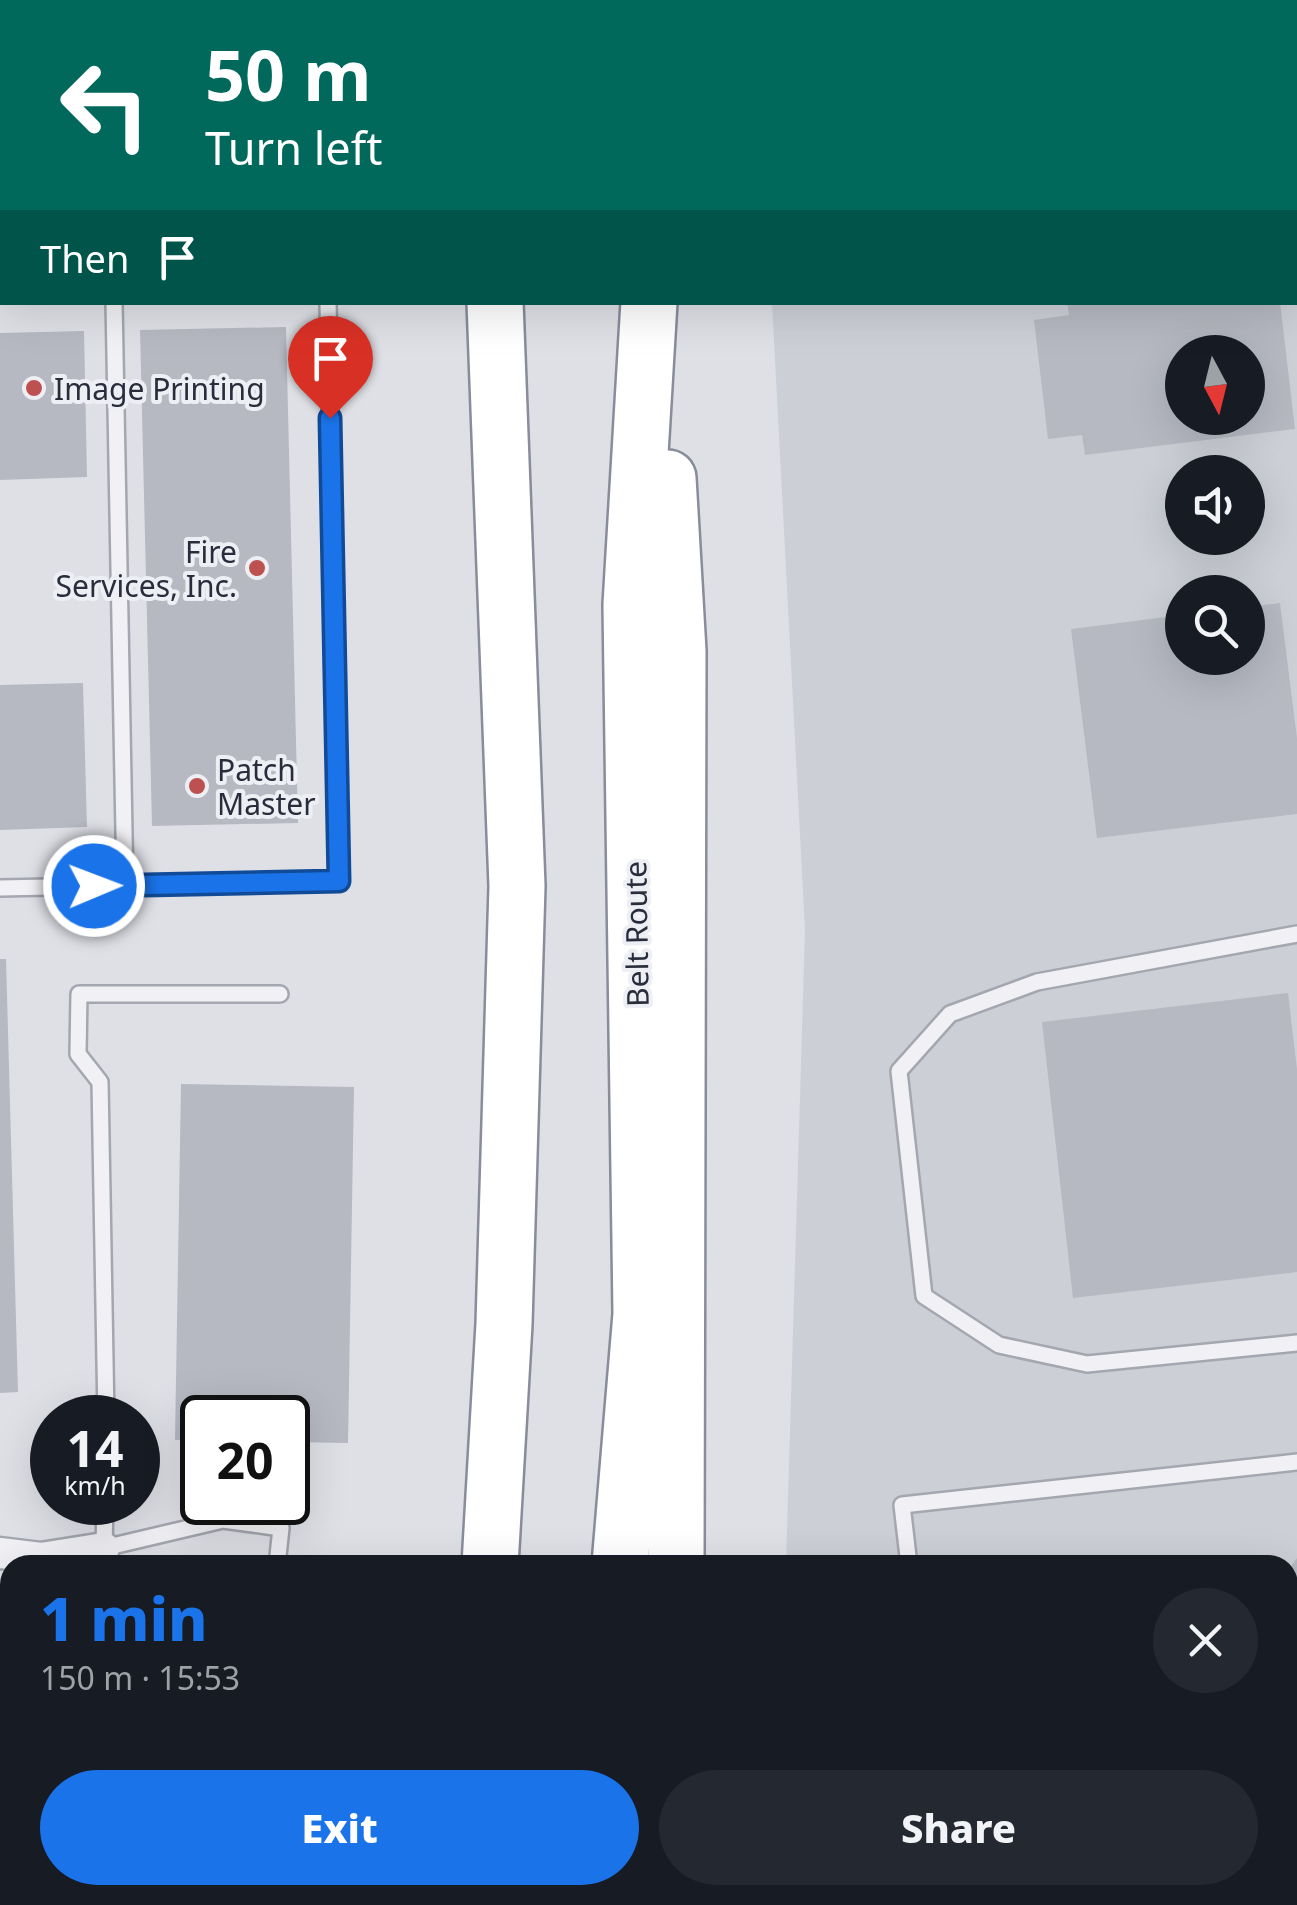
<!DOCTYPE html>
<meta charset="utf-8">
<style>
body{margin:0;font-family:"Noto Sans",sans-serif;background:#242831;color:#f1f3f6;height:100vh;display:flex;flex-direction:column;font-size:38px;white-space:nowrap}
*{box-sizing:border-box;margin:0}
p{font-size:32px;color:#9ea1a6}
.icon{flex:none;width:55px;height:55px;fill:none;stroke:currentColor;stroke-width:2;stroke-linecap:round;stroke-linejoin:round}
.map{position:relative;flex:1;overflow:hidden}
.drawer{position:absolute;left:0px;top:1555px;width:1298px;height:350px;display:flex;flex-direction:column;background:#171b24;border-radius:30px 30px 0 0;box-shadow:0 10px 40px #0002}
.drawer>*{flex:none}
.top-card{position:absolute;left:0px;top:0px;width:1298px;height:305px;box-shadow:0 10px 40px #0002;background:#00695c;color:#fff;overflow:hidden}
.needle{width:65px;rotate:173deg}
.fabs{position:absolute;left:1165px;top:335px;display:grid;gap:20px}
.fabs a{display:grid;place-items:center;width:100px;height:100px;border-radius:50%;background:#171b24;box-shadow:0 10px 40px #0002;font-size:50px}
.speed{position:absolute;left:30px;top:1395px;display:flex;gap:20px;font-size:50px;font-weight:700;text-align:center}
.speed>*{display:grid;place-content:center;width:130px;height:130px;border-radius:50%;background:#171b24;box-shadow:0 10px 40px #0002;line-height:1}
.speed small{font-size:25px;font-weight:400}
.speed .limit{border:5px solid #111;border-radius:15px;background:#fff;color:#111}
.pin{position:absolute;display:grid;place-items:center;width:85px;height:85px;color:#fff;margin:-102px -42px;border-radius:50% 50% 50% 0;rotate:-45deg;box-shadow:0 0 10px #0007}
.pin .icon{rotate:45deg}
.me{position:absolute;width:110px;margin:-55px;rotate:89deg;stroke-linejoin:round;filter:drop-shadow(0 0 8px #0008)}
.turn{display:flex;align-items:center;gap:35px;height:210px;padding:0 40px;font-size:45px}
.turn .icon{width:130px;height:130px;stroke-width:2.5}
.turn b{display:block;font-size:70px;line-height:85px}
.then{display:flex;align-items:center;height:95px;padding:0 40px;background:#0003;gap:20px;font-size:38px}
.round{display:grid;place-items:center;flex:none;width:105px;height:105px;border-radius:52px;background:#242831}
.summary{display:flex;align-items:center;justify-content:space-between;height:170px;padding:0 40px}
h1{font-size:60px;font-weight:800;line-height:75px;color:#1a73e8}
.button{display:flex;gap:20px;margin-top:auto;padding:20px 40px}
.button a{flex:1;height:115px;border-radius:60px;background:#1a73e8;color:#fff;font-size:40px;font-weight:800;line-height:115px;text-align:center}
.button a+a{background:#242831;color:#f1f3f6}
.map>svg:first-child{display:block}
</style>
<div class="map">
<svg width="1297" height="1905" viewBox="0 0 1297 1905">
<rect width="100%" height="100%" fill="#dee0e6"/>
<!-- built -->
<path fill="#cdcfd7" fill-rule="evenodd" d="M757 0H1297V1905H777V1895H1288V1565H786L805 930 772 303 1295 302V2ZM1182 352H1248V418H1182ZM1182 472H1248V538H1182ZM1182 592H1248V658H1182Z"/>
<!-- green -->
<polygon fill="#c2cfc0" points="170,1895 371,1895 373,1896 373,1905 171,1905"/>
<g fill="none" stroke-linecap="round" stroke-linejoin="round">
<!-- canal -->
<polyline stroke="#9da9c2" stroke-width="32" points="0,1673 10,1678"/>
</g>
<!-- building -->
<g fill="#b6b9c2" fill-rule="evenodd">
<path d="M1067 302H1280L1295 429 1085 455 1082 435 1048 439 1034 320 1069 315ZM1182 352H1248V418H1182Z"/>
<polygon points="286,327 298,823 152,826 140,330"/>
<polygon points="84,331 87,477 0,480 0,333"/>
<polygon points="1280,603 1297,738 1297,814 1097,838 1071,629 1182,615 1182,658 1248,658 1248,607"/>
<polygon points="83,683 87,827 0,830 0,685"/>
<polygon points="0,959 6,959 18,1392 0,1393"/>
<polygon points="1288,993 1297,1069 1297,1272 1073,1298 1042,1022"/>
<polygon points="181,1084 354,1087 348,1443 288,1442 288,1418 202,1418 202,1441 175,1440"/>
<polygon points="1297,1558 1297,1772 1288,1785 1288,1570"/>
<polygon points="943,1895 975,1895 996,1905 938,1905"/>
</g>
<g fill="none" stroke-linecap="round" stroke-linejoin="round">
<defs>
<g id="service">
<polyline points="68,0 68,2"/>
<polyline points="288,0 288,2"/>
<polyline points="869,0 869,2"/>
<polyline points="1295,95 1297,94"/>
<polyline points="1295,195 1297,195"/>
<polyline points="0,205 2,205"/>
<polyline points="1295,215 1297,233"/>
<polyline points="0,290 2,289"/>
<polyline points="114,302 125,886"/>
<polyline points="0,888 339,881 328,302"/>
<polyline points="1297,934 1037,982 950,1014 899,1071 924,1296 999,1345 1087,1364 1297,1343"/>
<polyline points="106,1418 100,1082 78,1054 79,994 280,994"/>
<polyline points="105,1502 104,1548 223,1520 281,1528 277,1565"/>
<polyline points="909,1565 902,1505 1297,1462"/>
<polyline points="0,1806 10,1811"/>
<polyline points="91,1895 92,1905"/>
<polyline points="1102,1895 1119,1905"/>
</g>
<polyline id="minor" points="0,1553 41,1558 104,1548"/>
<g id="motorway">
<polyline points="478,0 479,2"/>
<polyline points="640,0 640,2"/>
<polyline points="668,478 678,651 676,1565"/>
<polyline points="490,1565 504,1324 517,886 495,302"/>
<polyline points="620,1565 641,1314 631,605 649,302"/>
<polyline points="422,1905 424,1895"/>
<polyline points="470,1905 471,1895"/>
<polyline points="592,1905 592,1895"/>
<polyline points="663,1905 664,1895"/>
</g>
</defs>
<!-- service casing -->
<use href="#service" stroke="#a4a7af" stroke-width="20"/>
<!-- minor casing -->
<use href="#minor" stroke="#a4a7af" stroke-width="35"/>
<!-- motorway casing -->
<use href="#motorway" stroke="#888c9b" stroke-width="60"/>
<!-- service -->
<use href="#service" stroke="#f1f1f5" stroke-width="15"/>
<!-- minor -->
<use href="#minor" stroke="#f1f1f5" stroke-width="30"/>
<!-- motorway -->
<use href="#motorway" stroke="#fff" stroke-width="55"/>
</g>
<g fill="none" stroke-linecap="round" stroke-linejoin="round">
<defs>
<polyline id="route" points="94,886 339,881 330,418"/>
</defs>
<!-- route casing -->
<use href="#route" stroke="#114b97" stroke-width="25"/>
<!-- route -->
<use href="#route" stroke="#1a73e8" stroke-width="18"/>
</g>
<!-- markers -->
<g fill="#bd5151" stroke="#edeff4" stroke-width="4">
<circle cx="34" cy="388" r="10"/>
<circle cx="257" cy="568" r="10"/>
<circle cx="197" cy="786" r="10"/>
</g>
<g text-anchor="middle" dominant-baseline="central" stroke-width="8" stroke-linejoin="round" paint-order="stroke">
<!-- poi labels -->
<g font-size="30" fill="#292d3b" stroke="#edeff4" text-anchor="start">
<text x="54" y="388">Image Printing</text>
<text x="237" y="551" text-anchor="end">Fire<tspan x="237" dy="34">Services, Inc.</tspan></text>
<text x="217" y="769">Patch<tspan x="217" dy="34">Master</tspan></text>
</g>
<!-- street labels -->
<g font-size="30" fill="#292d3b" stroke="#edeff4">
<text transform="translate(636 934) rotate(-91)">Belt Route</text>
</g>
</g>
</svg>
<div class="fabs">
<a><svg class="needle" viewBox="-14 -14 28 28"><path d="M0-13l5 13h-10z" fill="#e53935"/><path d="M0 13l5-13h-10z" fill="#9ea1a6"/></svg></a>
<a><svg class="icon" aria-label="sound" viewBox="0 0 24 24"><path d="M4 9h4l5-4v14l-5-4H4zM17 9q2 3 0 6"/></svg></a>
<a><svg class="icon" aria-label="search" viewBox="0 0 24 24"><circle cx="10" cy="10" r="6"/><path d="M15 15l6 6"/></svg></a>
</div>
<div class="speed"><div>14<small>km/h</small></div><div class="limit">20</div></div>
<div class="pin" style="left:330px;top:418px;background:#d93025"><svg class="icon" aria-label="arrive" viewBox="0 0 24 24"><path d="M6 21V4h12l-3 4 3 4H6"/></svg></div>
<svg class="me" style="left:94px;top:886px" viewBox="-20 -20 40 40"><circle r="17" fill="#1a73e8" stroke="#fff" stroke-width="3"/><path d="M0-11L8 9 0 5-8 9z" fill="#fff"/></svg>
<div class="top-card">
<div class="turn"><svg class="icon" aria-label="left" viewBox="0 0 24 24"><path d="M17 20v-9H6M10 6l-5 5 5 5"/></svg><div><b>50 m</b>Turn left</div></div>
<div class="then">Then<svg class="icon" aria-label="arrive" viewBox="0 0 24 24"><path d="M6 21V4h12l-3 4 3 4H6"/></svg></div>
</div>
<section class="drawer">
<div class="summary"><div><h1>1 min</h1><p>150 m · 15:53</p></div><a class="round"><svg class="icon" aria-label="close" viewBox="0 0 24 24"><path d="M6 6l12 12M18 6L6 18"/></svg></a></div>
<div class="button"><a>Exit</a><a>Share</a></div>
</section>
</div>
